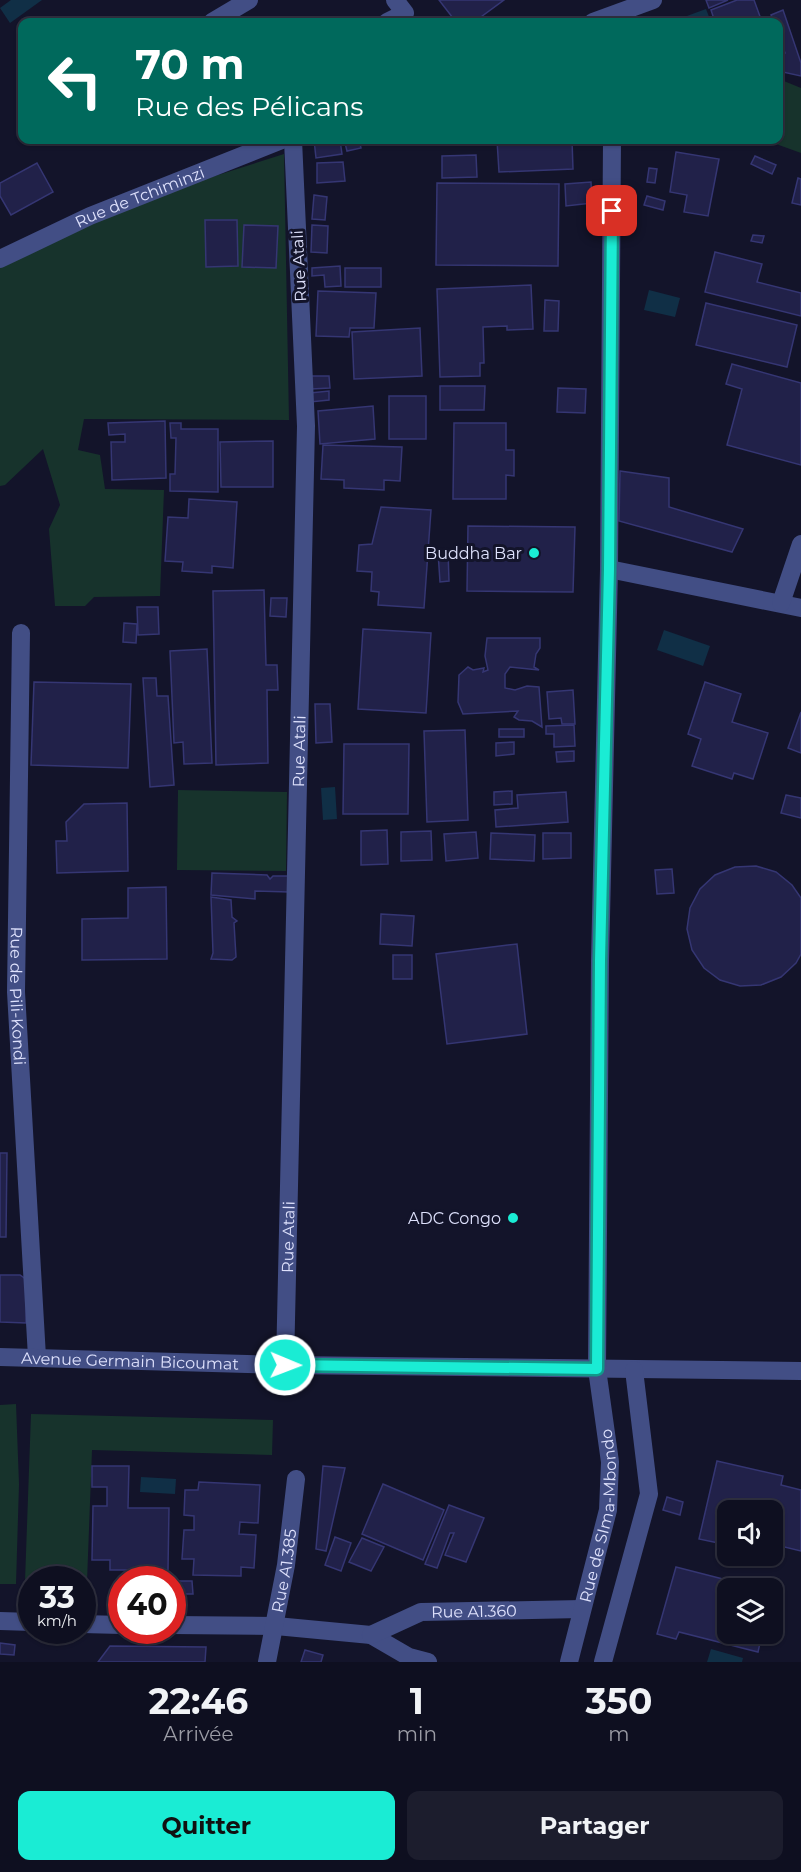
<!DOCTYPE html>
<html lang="fr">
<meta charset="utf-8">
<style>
body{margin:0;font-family:Montserrat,sans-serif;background:#1c1d2d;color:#f1f3f6;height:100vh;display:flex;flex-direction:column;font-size:22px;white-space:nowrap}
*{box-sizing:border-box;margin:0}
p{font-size:20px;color:#9b9ca5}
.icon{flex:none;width:33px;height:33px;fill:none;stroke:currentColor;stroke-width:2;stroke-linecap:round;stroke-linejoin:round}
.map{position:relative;height:1662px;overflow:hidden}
.panel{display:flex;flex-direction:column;background:#0e0f20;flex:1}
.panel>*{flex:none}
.banner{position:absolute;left:18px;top:18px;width:765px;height:126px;border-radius:12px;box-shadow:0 2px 4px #0004,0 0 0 2px #2e2f3e;background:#00695c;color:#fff;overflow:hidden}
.buttons{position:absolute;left:717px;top:1500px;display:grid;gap:12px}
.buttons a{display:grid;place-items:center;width:66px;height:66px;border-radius:12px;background:#0e0f20;box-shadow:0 2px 4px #0004,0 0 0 2px #2e2f3e;font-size:30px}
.speed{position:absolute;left:18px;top:1566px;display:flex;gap:12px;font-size:30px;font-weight:700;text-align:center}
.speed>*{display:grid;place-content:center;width:78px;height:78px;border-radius:50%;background:#0e0f20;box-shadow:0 2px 4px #0004,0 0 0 2px #2e2f3e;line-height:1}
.speed small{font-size:15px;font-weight:400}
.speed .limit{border:9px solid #d22;background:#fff;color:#111}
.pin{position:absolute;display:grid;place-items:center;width:51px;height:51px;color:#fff;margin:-26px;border-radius:12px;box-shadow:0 3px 9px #0006}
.me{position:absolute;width:66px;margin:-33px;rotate:91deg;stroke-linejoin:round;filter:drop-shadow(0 0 4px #0008)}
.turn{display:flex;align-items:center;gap:21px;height:126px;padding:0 18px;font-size:27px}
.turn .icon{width:78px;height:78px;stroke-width:2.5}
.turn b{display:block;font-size:42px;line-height:51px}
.eta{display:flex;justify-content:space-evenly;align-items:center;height:102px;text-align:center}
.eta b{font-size:36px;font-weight:700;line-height:42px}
.action{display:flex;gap:12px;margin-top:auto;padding:12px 18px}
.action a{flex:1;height:69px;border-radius:12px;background:#1aecd4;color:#111;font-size:24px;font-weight:700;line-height:69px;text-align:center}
.action a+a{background:#1c1d2d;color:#f1f3f6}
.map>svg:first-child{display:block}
</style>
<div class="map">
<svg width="801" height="1662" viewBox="0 0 801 1662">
<rect width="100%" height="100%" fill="#13142a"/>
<!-- green -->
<g fill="#17332c">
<polygon points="779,79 801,88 801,153 765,140 778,140"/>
<polygon points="284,154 289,420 84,419 78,450 100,455 105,489 164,490 160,596 94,597 85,606 55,606 49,529 60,505 43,449 5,485 0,486 0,261 155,195"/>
<polygon points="178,790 287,792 286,871 177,870"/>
<polygon points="16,1404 19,1484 16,1584 0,1584 0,1405"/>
<polygon points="31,1414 273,1420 272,1455 92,1450 87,1582 83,1582 82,1580 25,1581"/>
</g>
<!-- water -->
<g fill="#102f46">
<polygon points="11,0 42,0 10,23 0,8"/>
<polygon points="706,9 711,22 676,22 676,20"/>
<polygon points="649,290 680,298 675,317 644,310"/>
<polygon points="664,630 710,646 703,666 657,650"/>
<polygon points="335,787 337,819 323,820 321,788"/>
<polygon points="141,1477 176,1479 175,1494 140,1492"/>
<polygon points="711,1649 743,1658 742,1662 707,1662"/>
</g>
<!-- building -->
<g fill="#212149" stroke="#353673" stroke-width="1.5">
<polygon points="439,0 504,0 474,22 456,22"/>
<polygon points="706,0 728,0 709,8"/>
<polygon points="737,0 754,0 762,22 715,22 711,10"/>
<polygon points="783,10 801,63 801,76 778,71 778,54 785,53 778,35 778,22 774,22 771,15"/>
<polygon points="314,140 340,140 342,154 316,158"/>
<polygon points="359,140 361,148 347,151 345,143"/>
<polygon points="497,140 572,140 573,169 499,172"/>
<polygon points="676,152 719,159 708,216 684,212 687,195 670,192"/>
<polygon points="476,155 477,177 442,178 442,156"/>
<polygon points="755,156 776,165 772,174 751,164"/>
<polygon points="343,162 345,181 317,183 317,163"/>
<polygon points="37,163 53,192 11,215 0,196 0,183"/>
<polygon points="649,168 657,169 655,183 647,182"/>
<polygon points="798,178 801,179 801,205 792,203"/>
<polygon points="591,182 592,203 566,206 565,184"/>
<polygon points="437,183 559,184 558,266 436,265"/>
<polygon points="314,195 327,197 325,220 312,219"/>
<polygon points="647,196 665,201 663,210 644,205"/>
<polygon points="205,220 237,220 238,266 206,267"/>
<polygon points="244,225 278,226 276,268 242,267"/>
<polygon points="312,225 328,226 327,253 311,252"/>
<polygon points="753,235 764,236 762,243 751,241"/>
<polygon points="715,252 762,264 757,282 801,293 801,316 705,292"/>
<polygon points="340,266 341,286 325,287 324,275 312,276 312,268"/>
<rect x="345" y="268" width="36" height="19"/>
<polygon points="531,285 533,329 507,330 507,326 483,327 484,363 480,363 480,376 440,377 437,289"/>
<polygon points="318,291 376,293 374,328 350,328 349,337 316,336"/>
<polygon points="545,300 559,301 558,331 544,331"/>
<polygon points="706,303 797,325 787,367 696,345"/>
<polygon points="420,328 422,376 354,379 352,332"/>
<polygon points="732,364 801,383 801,465 727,445 742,389 726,384"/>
<polygon points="310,376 329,376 330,388 311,389"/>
<polygon points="440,386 485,386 484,410 440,410"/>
<polygon points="558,388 586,389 585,413 557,412"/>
<polygon points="329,391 329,400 310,402 310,393"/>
<rect x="389" y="396" width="37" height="43"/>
<polygon points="373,406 375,439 320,444 318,411"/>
<polygon points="165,421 166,478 112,480 111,442 125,442 125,434 109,435 108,423"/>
<polygon points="170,423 181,423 181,429 218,429 218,492 170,491 170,474 175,474 176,438 171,438"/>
<polygon points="454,423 506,423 506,450 514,450 514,476 506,475 506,499 453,499"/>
<polygon points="273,441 273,487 221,487 220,442"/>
<polygon points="323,445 402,447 400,481 384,480 384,490 344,488 344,480 321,479"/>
<polygon points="620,471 669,478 669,507 743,529 732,552 619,521"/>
<polygon points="189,499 237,502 233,568 212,566 212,573 182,571 183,562 165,561 168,517 188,518"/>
<polygon points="381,507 431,510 424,608 378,605 379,592 371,591 372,572 357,571 359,545 372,544"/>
<polygon points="468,526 575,527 573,592 467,591"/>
<polygon points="448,551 449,581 440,582 438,552"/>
<polygon points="264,590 266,665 277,665 278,690 267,690 268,763 216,765 213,591"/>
<polygon points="271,598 287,598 286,617 270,616"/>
<polygon points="137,607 158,607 159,634 138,635"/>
<polygon points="124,623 137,624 136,643 123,642"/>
<polygon points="363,629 431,633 426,713 358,709"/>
<polygon points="487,638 540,638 540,648 536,654 534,667 539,670 510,667 505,674 505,688 515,690 527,686 539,687 542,727 532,721 519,720 514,717 518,711 463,714 458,702 459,675 468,667 473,670 484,668 483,672 488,670 485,656"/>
<polygon points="207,649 212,763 184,764 183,742 174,743 170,651"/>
<polygon points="143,678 156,678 157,696 168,696 174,785 150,787"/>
<polygon points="34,682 131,684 128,768 31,765"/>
<polygon points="705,682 741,694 732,722 768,733 753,779 734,773 732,779 692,766 701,739 688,734"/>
<polygon points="573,690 575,724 562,724 561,718 549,719 547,692"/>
<polygon points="315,704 330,704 332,742 316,743"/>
<polygon points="801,712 801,753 788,748"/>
<polygon points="574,725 575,746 554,747 554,734 546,734 546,726"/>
<rect x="499" y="729" width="25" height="8"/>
<polygon points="465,730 468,820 427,822 424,731"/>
<polygon points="514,742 514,754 496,756 496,743"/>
<polygon points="344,744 409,744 408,814 343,814"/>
<polygon points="574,751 574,761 557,762 556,752"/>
<polygon points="512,791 512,804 494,805 494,792"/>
<polygon points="566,792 568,822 496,827 495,810 518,808 517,795"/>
<polygon points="786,795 801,798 801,818 781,813"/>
<polygon points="127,803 128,871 57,873 56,841 67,841 66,822 84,804"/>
<polygon points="387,830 388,864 361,865 361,831"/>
<polygon points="431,831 432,860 401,861 401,832"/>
<polygon points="476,832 478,858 446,861 444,834"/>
<polygon points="491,833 535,835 534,861 490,859"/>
<polygon points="543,833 571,833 571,858 543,859"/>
<polygon points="756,866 776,872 792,885 801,898 801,954 796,963 781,977 761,985 740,986 720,980 704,968 692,950 687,929 690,908 700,889 715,875 735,867"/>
<polygon points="672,869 674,893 657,894 655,870"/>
<polygon points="212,873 267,875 270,879 273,876 289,876 289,892 255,891 255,899 211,895"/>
<polygon points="166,887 167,959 82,960 82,919 128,918 128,888"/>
<polygon points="211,897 231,900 232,917 237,921 234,923 236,957 232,960 211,959 213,953"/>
<polygon points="381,914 414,916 412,946 380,944"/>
<polygon points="517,944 527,1034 447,1044 436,954"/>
<rect x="393" y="955" width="19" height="24"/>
<polygon points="0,1153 7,1153 6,1237 0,1237"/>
<polygon points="0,1275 20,1275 27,1280 26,1323 0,1322"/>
<polygon points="717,1461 783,1476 781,1485 801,1490 801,1551 772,1544 772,1510 728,1510 728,1545 699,1539"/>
<polygon points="92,1466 129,1466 128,1508 169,1508 168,1570 110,1570 110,1560 92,1560 93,1506 107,1506 107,1487 92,1487"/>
<polygon points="323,1466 345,1468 326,1551 316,1549"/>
<polygon points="199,1482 260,1485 258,1523 240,1522 239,1534 256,1535 254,1568 241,1567 241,1576 193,1575 194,1559 182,1559 184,1530 194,1530 194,1516 184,1515 185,1490 198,1490"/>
<polygon points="383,1484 444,1510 423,1560 362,1534"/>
<polygon points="667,1497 683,1502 680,1515 663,1510"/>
<polygon points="449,1505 484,1518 466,1562 445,1555 454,1533 450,1533 437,1568 425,1564"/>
<polygon points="335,1537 351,1543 341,1571 325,1565"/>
<polygon points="362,1538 384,1547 371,1571 349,1562"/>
<polygon points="676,1567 758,1588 728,1588 728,1634 762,1634 758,1652 679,1632 676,1639 657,1634"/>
<polygon points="172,1581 192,1581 193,1594 172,1594"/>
<polygon points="0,1643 15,1645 14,1655 0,1654"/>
<polygon points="110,1646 206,1647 205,1662 98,1662"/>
<polygon points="305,1650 323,1655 321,1662 301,1662"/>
</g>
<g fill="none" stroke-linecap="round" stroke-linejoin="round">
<!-- minor -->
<g stroke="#424e85" stroke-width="18">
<polyline points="212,22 249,0"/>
<polyline points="387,22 405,13 395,0"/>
<polyline points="593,22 653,0"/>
<path id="s1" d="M0 259 90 216 282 140"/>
<polyline points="609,569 801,608"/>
<polyline points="781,603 801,544"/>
<path id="s2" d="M21 633 16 992 37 1357"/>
<path id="s3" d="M0 1357 285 1365 801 1371"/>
<path id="s4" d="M285 1365 306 426 293 140"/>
<polyline points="0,1621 32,1622"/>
<polyline points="82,1624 122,1625"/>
<polyline points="172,1625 276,1626 371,1635 409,1657 428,1662"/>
<path id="s5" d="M371 1635 421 1612 582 1609"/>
<path id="s6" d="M267 1662 286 1565 296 1479"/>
<path id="s7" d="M569 1662 608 1510 610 1462 597 1369 600 961 609 569 612 140"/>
<polyline points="603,1662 649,1494 634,1370"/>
</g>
</g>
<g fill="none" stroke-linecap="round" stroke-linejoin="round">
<defs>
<polyline id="route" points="285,1365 597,1369 600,961 609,569 612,211"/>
</defs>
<!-- route casing -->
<use href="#route" stroke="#11998a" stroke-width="15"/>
<!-- route -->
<use href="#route" stroke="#1aecd4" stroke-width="10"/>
</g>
<!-- markers -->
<g fill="#1aecd4" stroke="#13142a" stroke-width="2">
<circle cx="534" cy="553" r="6"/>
<circle cx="513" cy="1218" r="6"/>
</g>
<g text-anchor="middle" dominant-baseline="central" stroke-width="6" stroke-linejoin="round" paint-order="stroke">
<!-- street labels -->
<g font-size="16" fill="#dee1fc" stroke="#13142a">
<text stroke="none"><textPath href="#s1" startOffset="153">Rue de Tchiminzi</textPath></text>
<text transform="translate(299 266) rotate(-93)">Rue Atali</text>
<text stroke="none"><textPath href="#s4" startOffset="614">Rue Atali</textPath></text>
<text stroke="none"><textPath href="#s2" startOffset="363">Rue de Pili-Kondi</textPath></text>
<text stroke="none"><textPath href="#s4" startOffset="128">Rue Atali</textPath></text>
<text stroke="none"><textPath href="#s3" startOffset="130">Avenue Germain Bicoumat</textPath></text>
<text stroke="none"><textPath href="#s7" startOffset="150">Rue de SIma-Mbondo</textPath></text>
<text stroke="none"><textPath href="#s6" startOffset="93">Rue A1.385</textPath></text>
<text stroke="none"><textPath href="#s5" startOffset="108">Rue A1.360</textPath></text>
</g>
<!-- poi labels -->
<g font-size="16" fill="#dee1fc" stroke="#13142a" text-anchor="end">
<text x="522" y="553">Buddha Bar</text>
<text x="501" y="1218">ADC Congo</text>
</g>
</g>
</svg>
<div class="buttons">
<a><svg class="icon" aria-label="sound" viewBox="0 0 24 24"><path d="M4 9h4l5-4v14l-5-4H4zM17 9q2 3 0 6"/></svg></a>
<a><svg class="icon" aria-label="layers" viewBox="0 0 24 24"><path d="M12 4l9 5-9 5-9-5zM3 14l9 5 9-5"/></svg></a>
</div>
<div class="speed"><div>33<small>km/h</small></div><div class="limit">40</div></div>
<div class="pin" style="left:612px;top:211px;background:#d93025"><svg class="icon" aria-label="arrive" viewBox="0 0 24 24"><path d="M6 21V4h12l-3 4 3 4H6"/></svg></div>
<svg class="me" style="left:285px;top:1365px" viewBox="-20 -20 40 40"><circle r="17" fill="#1aecd4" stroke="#fff" stroke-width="3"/><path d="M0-11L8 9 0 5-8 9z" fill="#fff"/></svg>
<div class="banner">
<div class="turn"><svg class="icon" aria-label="left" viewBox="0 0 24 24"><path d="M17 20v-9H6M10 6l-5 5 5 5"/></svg><div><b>70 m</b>Rue des Pélicans</div></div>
</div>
</div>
<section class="panel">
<div class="eta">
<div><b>22:46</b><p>Arrivée</p></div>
<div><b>1</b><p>min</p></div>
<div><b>350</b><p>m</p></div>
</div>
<div class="action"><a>Quitter</a><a>Partager</a></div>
</section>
